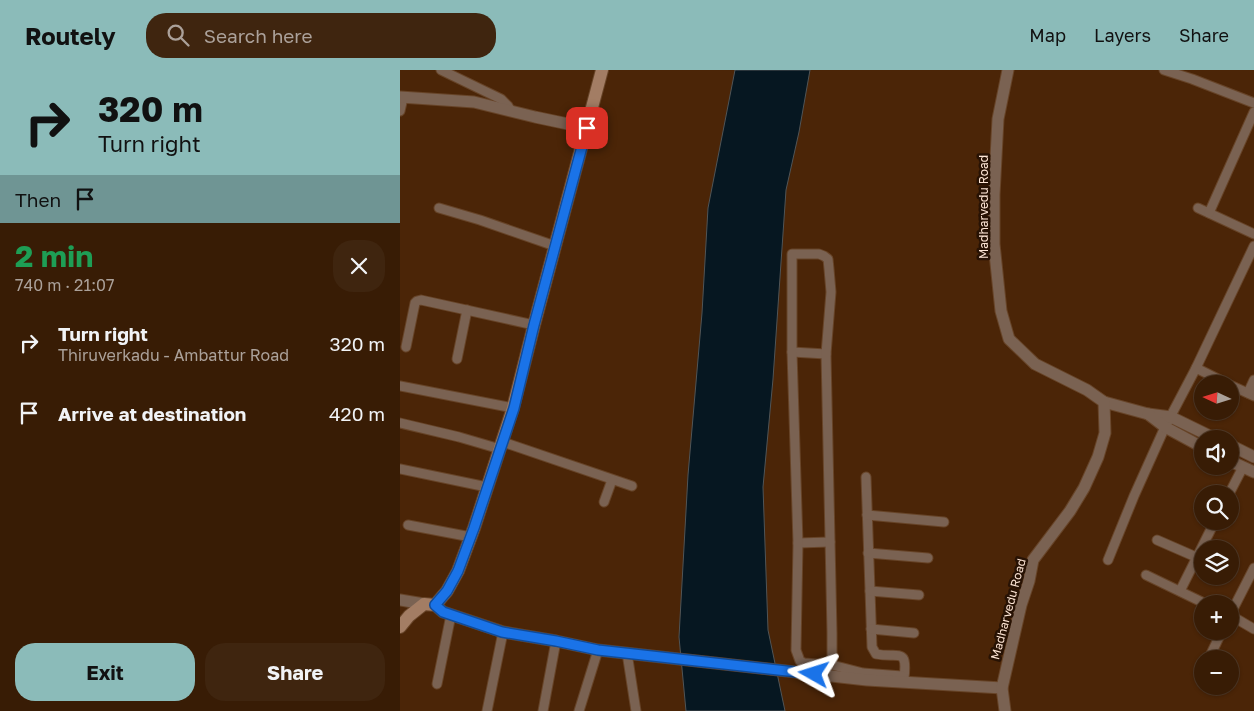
<!DOCTYPE html>
<meta charset="utf-8">
<style>
body{margin:0;font-family:"Golos Text",sans-serif;background:#3f250f;color:#f1f3f6;height:100vh;display:flex;flex-direction:column;font-size:19px;white-space:nowrap}
*{box-sizing:border-box;margin:0}
p{font-size:16px;color:#aba19a}
.icon{flex:none;width:28px;height:28px;fill:none;stroke:currentColor;stroke-width:2;stroke-linecap:round;stroke-linejoin:round}
.map{position:relative;flex:1;overflow:hidden}
.sheet{display:flex;flex-direction:column;background:#381c05;width:400px}
.sheet>*{flex:none}
.top-card{background:#8bbbb9;color:#111;overflow:hidden}
.needle{width:32px;rotate:274deg}
.buttons{position:absolute;left:794px;top:305px;display:grid;gap:10px}
.buttons a{display:grid;place-items:center;width:45px;height:45px;border-radius:50%;background:#381c05;box-shadow:0 1px 4px #0004,0 0 0 1px #523a27;font-size:25px}
.pin{position:absolute;display:grid;place-items:center;width:42px;height:42px;color:#fff;margin:-21px;border-radius:10px;box-shadow:0 2px 8px #0006}
.me{position:absolute;width:55px;margin:-28px;rotate:276deg;stroke-linejoin:round;filter:drop-shadow(0 0 4px #0008)}
.turn{display:flex;align-items:center;gap:18px;height:105px;padding:0 15px;font-size:22px}
.turn .icon{width:65px;height:65px;stroke-width:2.5}
.turn b{display:block;font-size:35px;line-height:42px}
.then{display:flex;align-items:center;height:48px;padding:0 15px;background:#0003;gap:10px;font-size:19px}
.round{display:grid;place-items:center;flex:none;width:52px;height:52px;border-radius:20px;background:#3f250f}
.summary{display:flex;align-items:center;justify-content:space-between;height:85px;padding:0 15px}
h1{font-size:30px;font-weight:700;line-height:38px;color:#1e9e55}
.cta{display:flex;gap:10px;margin-top:auto;padding:10px 15px}
.cta a{flex:1;height:58px;border-radius:20px;background:#8bbbb9;color:#111;font-size:20px;font-weight:700;line-height:58px;text-align:center}
.cta a+a{background:#3f250f;color:#f1f3f6}
ul{padding:0;list-style:none}
li{display:flex;align-items:center;gap:15px;height:70px;padding:0 15px}
li div{flex:1}
li b{display:block;font-size:19px}
li em{font-style:normal}
header{display:flex;align-items:center;gap:30px;box-sizing:border-box;height:70px;padding:0 25px;background:#8bbbb9;color:#111}
header strong{font-size:24px}
nav{display:flex;gap:28px;margin-inline-start:auto;font-size:18px}
.search{width:350px;height:45px;background:#3f250f;display:flex;align-items:center;gap:12px;box-sizing:border-box;padding:0 18px;border-radius:20px;color:#aba19a;font-size:19px}
main{display:flex;flex:1;min-height:0}
.map>svg:first-child{display:block}
</style>
<header>
<strong>Routely</strong>
<div class="search"><svg class="icon" aria-label="search" viewBox="0 0 24 24"><circle cx="10" cy="10" r="6"/><path d="M15 15l6 6"/></svg>Search here</div>
<nav><a>Map</a><a>Layers</a><a>Share</a></nav>
</header>
<main>
<section class="sheet">
<div class="top-card">
<div class="turn"><svg class="icon" aria-label="right" viewBox="0 0 24 24"><path d="M7 20v-9h11M14 6l5 5-5 5"/></svg><div><b>320 m</b>Turn right</div></div>
<div class="then">Then<svg class="icon" aria-label="arrive" viewBox="0 0 24 24"><path d="M6 21V4h12l-3 4 3 4H6"/></svg></div>
</div>
<div class="summary"><div><h1>2 min</h1><p>740 m · 21:07</p></div><a class="round"><svg class="icon" aria-label="close" viewBox="0 0 24 24"><path d="M6 6l12 12M18 6L6 18"/></svg></a></div>
<ul>
<li><svg class="icon" aria-label="right" viewBox="0 0 24 24"><path d="M7 20v-9h11M14 6l5 5-5 5"/></svg><div><b>Turn right</b><p>Thiruverkadu - Ambattur Road</p></div><em>320 m</em></li>
<li><svg class="icon" aria-label="arrive" viewBox="0 0 24 24"><path d="M6 21V4h12l-3 4 3 4H6"/></svg><div><b>Arrive at destination</b></div><em>420 m</em></li>
</ul>
<div class="cta"><a>Exit</a><a>Share</a></div>
</section>
<div class="map">
<svg width="854" height="641" viewBox="0 0 854 641">
<rect width="100%" height="100%" fill="#4b2507"/>
<!-- water -->
<polygon fill="#061721" stroke="#505557" points="335,0 410,0 399,62 386,120 373,309 363,417 368,560 385,641 286,641 279,567 288,405 302,243 308,138"/>
<g fill="none" stroke-linecap="round" stroke-linejoin="round">
<defs>
<g id="minor">
<polyline points="41,0 101,29 108,36 111,41"/>
<polyline points="764,0 792,9 854,33"/>
<polyline points="0,41 3,28"/>
<polyline points="39,138 80,150 155,176"/>
<polyline points="798,138 854,164"/>
<polyline points="809,143 854,42"/>
<polyline points="6,277 15,233 17,231 21,230 134,255"/>
<polyline points="392,282 426,284"/>
<polyline points="57,289 67,240"/>
<polyline points="796,298 828,314"/>
<polyline points="830,315 854,326"/>
<polyline points="0,316 113,338"/>
<polyline points="848,323 854,310"/>
<polyline points="0,353 59,367 100,379"/>
<polyline points="103,372 232,416"/>
<polyline points="0,399 87,417"/>
<path d="M466 407 472 577 476 584C498 589 508 576 504 608"/>
<polyline points="829,424 843,397"/>
<polyline points="204,432 212,410"/>
<polyline points="467,445 544,452"/>
<polyline points="8,455 71,467"/>
<polyline points="757,470 796,487"/>
<polyline points="398,473 430,472"/>
<polyline points="468,483 528,488"/>
<polyline points="708,490 734,426 765,357 796,298 854,176"/>
<polyline points="746,505 806,534"/>
<polyline points="470,521 519,525"/>
<polyline points="780,521 815,451"/>
<polyline points="830,545 854,498"/>
<polyline points="830,545 854,559"/>
<polyline points="471,559 514,563"/>
<polyline points="227,583 236,641"/>
<polyline points="810,586 822,561"/>
<polyline points="432,595 432,563 426,284 431,222 429,199 428,189 424,186 419,184 392,184 392,282 398,473 396,580 400,591 404,593 432,595 463,603 502,606 504,608 504,612"/>
<polyline points="37,614 51,545"/>
<polyline points="87,641 103,562"/>
<polyline points="143,641 156,571"/>
<polyline points="179,641 198,580"/>
</g>
<g id="tertiary">
<polyline points="0,27 74,32 135,47 187,58"/>
<polyline points="704,332 748,344 771,347 816,369"/>
<polyline points="748,344 765,357 802,377"/>
<polyline points="830,375 854,387"/>
<polyline points="830,391 854,402"/>
<polyline points="0,530 24,534"/>
<polyline points="35,535 43,542 103,562 156,571 198,580 467,610 602,618"/>
<polyline points="605,641 602,618 621,535 629,511 633,490 670,441 684,418 698,387 705,363 704,332 687,320 635,294 609,269 601,241 594,174 594,125 598,49 608,0"/>
</g>
<polyline id="secondary" points="0,557 9,546 24,534 35,535 47,521 58,501 74,458 113,338 134,255 202,0"/>
</defs>
<!-- minor casing -->
<use href="#minor" stroke="#674428" stroke-width="11"/>
<!-- tertiary casing -->
<use href="#tertiary" stroke="#674428" stroke-width="13"/>
<!-- secondary casing -->
<use href="#secondary" stroke="#674428" stroke-width="14"/>
<!-- minor -->
<use href="#minor" stroke="#7a6252" stroke-width="9"/>
<!-- tertiary -->
<use href="#tertiary" stroke="#7a6252" stroke-width="11"/>
<!-- secondary -->
<use href="#secondary" stroke="#a37d64" stroke-width="12"/>
</g>
<g fill="none" stroke-linecap="round" stroke-linejoin="round">
<defs>
<polyline id="route" points="187,58 134,255 114,338 74,458 58,501 47,521 35,535 43,542 102,562 156,571 198,580 414,604"/>
</defs>
<!-- route casing -->
<use href="#route" stroke="#114b97" stroke-width="12"/>
<!-- route -->
<use href="#route" stroke="#1a73e8" stroke-width="9"/>
</g>
<g text-anchor="middle" dominant-baseline="central" stroke-width="5" stroke-linejoin="round" paint-order="stroke">
<!-- street labels -->
<g font-size="12" fill="#fde5d5" stroke="#271204">
<text transform="translate(583 137) rotate(-90)">Madharvedu Road</text>
<text transform="translate(608 539) rotate(-75)">Madharvedu Road</text>
</g>
</g>
</svg>
<div class="buttons">
<a><svg class="needle" viewBox="-14 -14 28 28"><path d="M0-13l5 13h-10z" fill="#e53935"/><path d="M0 13l5-13h-10z" fill="#aba19a"/></svg></a>
<a><svg class="icon" aria-label="sound" viewBox="0 0 24 24"><path d="M4 9h4l5-4v14l-5-4H4zM17 9q2 3 0 6"/></svg></a>
<a><svg class="icon" aria-label="search" viewBox="0 0 24 24"><circle cx="10" cy="10" r="6"/><path d="M15 15l6 6"/></svg></a>
<a><svg class="icon" aria-label="layers" viewBox="0 0 24 24"><path d="M12 4l9 5-9 5-9-5zM3 14l9 5 9-5"/></svg></a>
<a>+</a>
<a>−</a>
</div>
<div class="pin" style="left:187px;top:58px;background:#d93025"><svg class="icon" aria-label="arrive" viewBox="0 0 24 24"><path d="M6 21V4h12l-3 4 3 4H6"/></svg></div>
<svg class="me" style="left:414px;top:604px" viewBox="-20 -20 40 40"><path d="M0-17L14 15 0 8-14 15z" fill="#1a73e8" stroke="#fff" stroke-width="4"/></svg>
</div>
</main>
